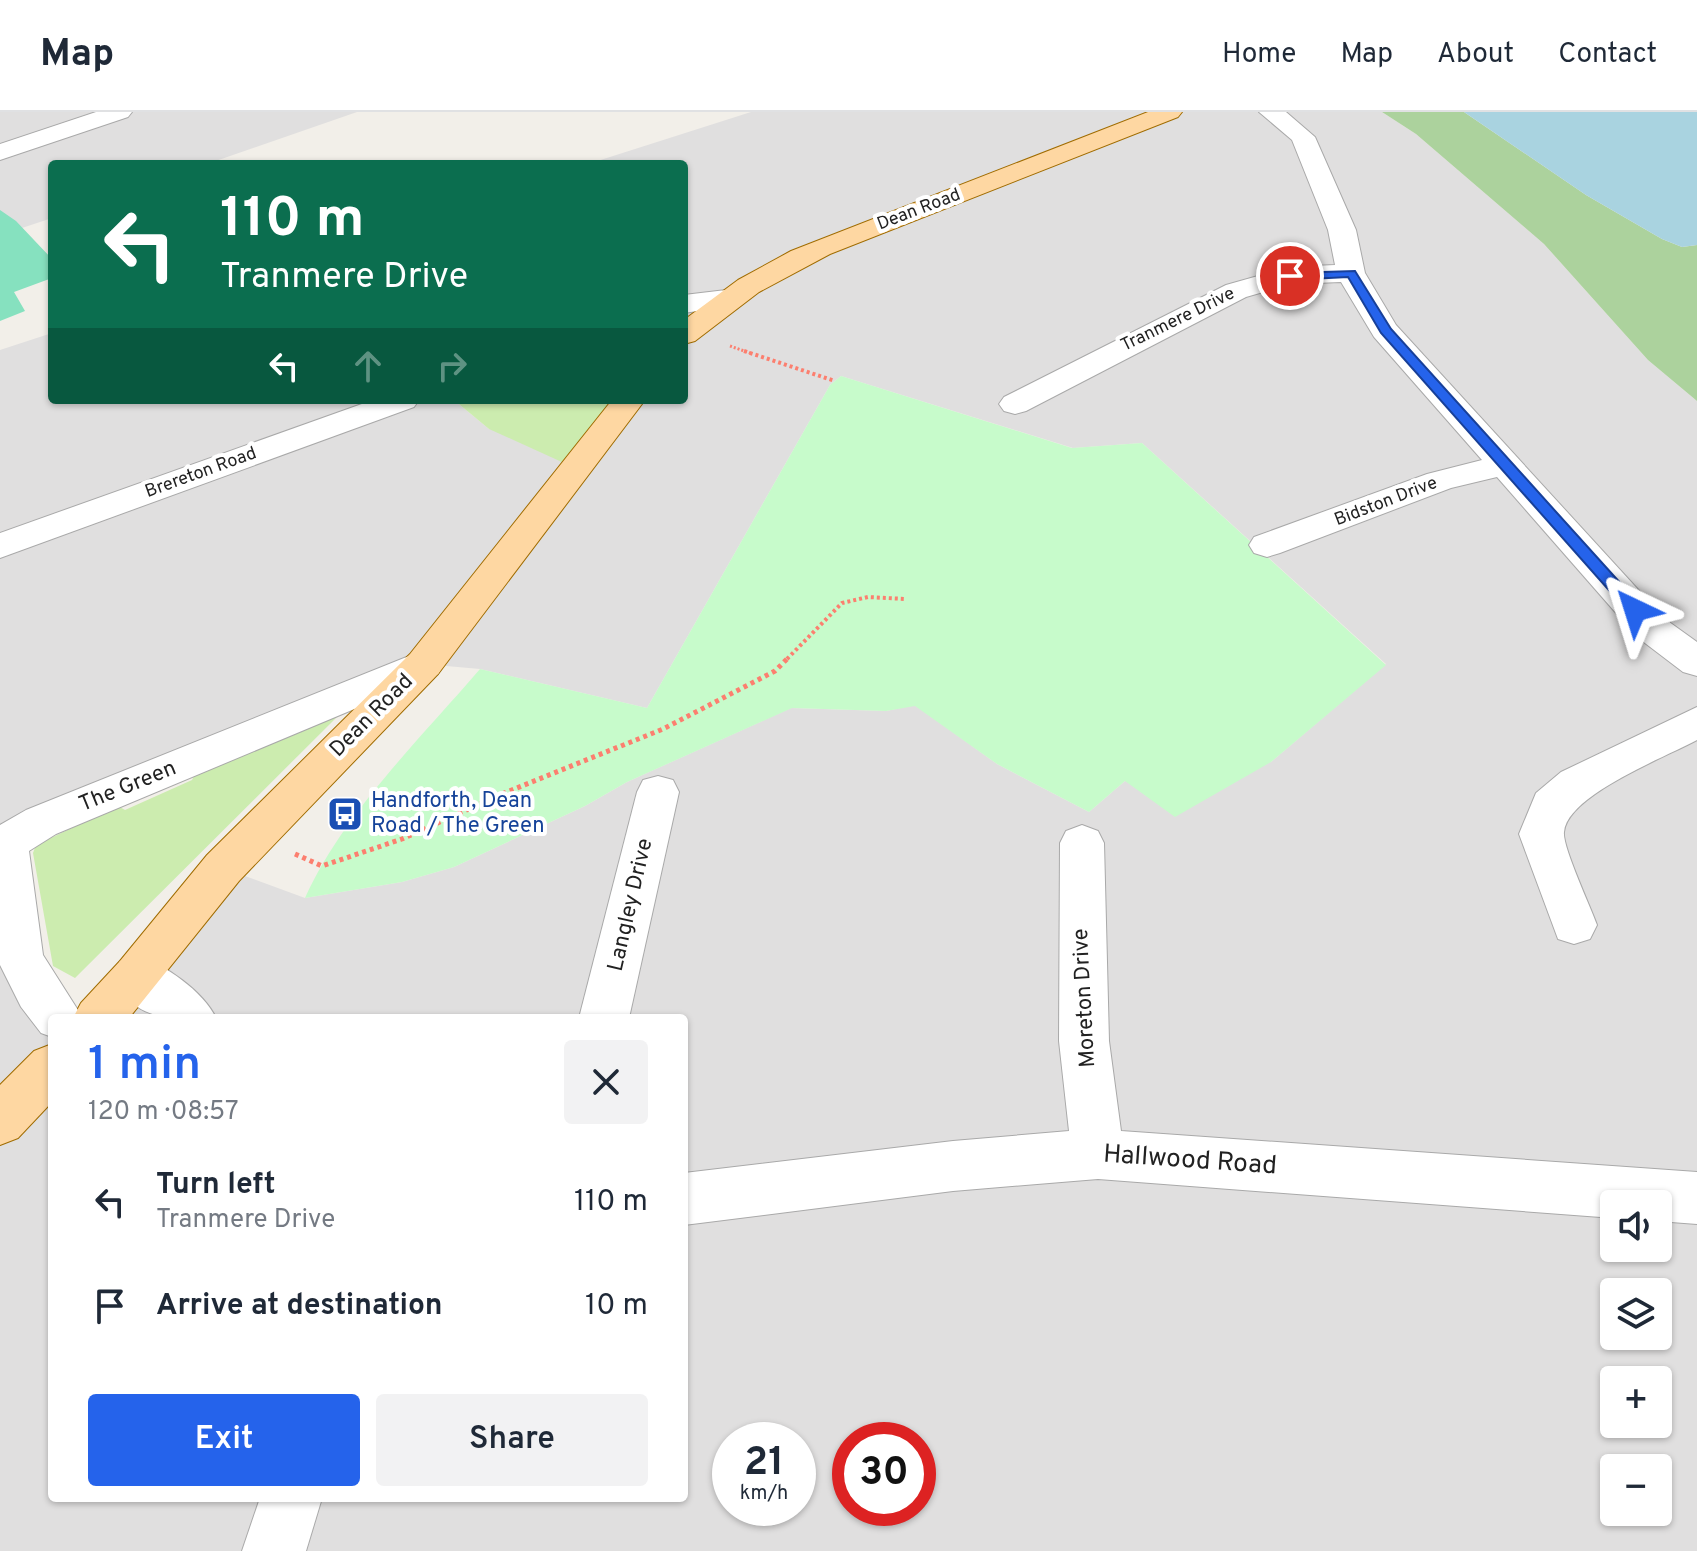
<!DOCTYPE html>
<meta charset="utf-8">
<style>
body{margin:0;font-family:Overpass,sans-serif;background:#f2f2f3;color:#1f2937;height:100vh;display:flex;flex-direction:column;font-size:30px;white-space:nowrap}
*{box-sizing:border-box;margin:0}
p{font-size:26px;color:#747a83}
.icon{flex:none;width:44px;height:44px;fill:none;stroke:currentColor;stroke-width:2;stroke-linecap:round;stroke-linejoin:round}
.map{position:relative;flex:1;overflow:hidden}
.details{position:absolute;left:48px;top:902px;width:640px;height:488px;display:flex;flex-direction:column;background:#fff;border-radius:8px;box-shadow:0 2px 6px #0004}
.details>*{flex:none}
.top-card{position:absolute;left:48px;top:48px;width:640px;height:244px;border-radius:8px;box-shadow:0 2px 6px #0004;background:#0b6e4f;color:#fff;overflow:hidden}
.tools{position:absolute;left:1600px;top:1078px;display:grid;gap:16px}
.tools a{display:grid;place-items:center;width:72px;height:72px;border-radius:8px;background:#fff;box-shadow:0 2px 6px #0004;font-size:40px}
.speed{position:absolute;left:712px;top:1310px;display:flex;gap:16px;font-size:40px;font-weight:700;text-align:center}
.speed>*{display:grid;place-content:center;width:104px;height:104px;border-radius:50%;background:#fff;box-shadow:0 2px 6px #0004;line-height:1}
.speed small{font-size:20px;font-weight:400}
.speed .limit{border:12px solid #d22;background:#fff;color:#111}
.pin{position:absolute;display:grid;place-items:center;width:68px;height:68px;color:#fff;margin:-34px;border:4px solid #fff;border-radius:50%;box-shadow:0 2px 8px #0007}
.me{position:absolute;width:88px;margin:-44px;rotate:319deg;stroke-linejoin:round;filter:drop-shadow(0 0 6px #0008)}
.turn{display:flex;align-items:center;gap:28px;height:168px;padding:0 40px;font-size:36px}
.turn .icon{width:104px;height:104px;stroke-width:2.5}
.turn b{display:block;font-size:56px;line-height:68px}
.lanes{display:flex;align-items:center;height:76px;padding:0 40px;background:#0003;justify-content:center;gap:40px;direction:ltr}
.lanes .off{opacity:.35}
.round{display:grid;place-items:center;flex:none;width:84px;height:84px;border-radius:8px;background:#f2f2f3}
.head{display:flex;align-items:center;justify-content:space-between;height:136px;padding:0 40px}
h1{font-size:48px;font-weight:600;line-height:60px;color:#2563eb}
.action{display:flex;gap:16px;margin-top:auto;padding:16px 40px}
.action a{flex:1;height:92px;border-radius:8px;background:#2563eb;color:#fff;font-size:32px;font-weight:600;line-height:92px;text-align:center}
.action a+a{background:#f2f2f3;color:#1f2937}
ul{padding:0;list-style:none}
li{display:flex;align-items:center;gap:24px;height:104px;padding:0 40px}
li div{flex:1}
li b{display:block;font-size:30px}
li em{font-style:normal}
header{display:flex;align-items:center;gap:48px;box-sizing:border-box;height:112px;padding:0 40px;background:#fff;border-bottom:2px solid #e0e1e3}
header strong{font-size:38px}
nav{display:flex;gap:44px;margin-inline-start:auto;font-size:28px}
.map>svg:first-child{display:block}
</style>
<header>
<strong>Map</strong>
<nav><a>Home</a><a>Map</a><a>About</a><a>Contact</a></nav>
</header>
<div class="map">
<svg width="1697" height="1439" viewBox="0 0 1697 1439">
<rect width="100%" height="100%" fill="#f2efe9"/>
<!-- residential -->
<g fill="#e0dfdf" fill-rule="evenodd">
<polygon points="0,0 357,0 207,52 52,52 52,106 19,117 0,100"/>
<path d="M751 0H1382L1416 22 1544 132 1648 248 1697 289V1439H0V238L52 221V288H454L489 317 629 288H684V52H588ZM841 264 1073 336 1142 331 1386 552 1271 650 1125 669 1089 700 997 652 915 593 886 599 791 596 627 670 585 694 454 755 402 770 305 786 223 756 98 906H684V1386H52V906L24 718 424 552 480 557 647 596 830 273ZM1614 1092H1658V1136H1614ZM1614 1180H1658V1224H1614ZM1614 1268H1658V1312H1614ZM730 1328H798V1396H730ZM850 1328H918V1396H850ZM1614 1356H1658V1400H1614Z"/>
</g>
<!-- grass -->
<g fill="#ccecaf">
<polygon points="454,288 629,288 575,356 489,317"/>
<polygon points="338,604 75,866 53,854 33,741 36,733 118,694 125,698 192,668 195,662"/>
</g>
<!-- forest -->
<polygon fill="#acd29d" points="1382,0 1464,0 1586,83 1662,127 1682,135 1697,133 1697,289 1648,248 1544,132 1416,22"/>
<!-- park -->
<path fill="#c7fbcb" d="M841 264 1072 336 1142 331 1386 553 1271 650 1175 705 1125 669 1089 700 997 652 915 594 886 599 792 596 627 670 585 694 454 755 402 770 305 786C343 702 420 627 480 557L647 596 830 273Z"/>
<!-- pitch -->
<polygon fill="#86e1bf" points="0,98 16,109 52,147 52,166 14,180 25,199 0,209"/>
<!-- water -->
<polygon fill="#a9d3e0" points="1464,0 1697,0 1697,133 1682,135 1662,127 1586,83"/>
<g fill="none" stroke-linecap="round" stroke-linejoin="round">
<defs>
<g id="minor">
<polygon points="96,0 132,0 128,5 0,48 0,32"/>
<polygon points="1259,0 1286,0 1315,25 1356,118 1365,161 1396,213 1665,507 1697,530 1697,564 1683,560 1637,525 1497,365 1451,376 1280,441 1267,445 1254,441 1249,433 1254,425 1427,362 1482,348 1374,225 1341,170 1291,172 1246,185 1026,299 1015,302 1004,299 999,292 1004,285 1226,173 1290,155 1335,153 1328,118 1292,28"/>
<polygon points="726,178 736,181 741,187 736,193 684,201 684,183"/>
<polygon points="373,288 419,288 414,295 0,446 0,421"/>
<polygon points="424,538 438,542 444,552 438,562 56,722 29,739 43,843 83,906 52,906 52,925 41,921 21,895 0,853 0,713 26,698"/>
<path d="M1697 595V628C1666 645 1567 683 1564 720 1562 734 1591 796 1597 813L1590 827 1574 832 1558 827 1519 722 1536 681 1561 660Z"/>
<polygon points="658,664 673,668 679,680 629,906 579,906 637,680 643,668"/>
<polygon points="1082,713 1098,719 1104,731 1109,929 1121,1019 1697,1060 1697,1112 1658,1109 1658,1092 1614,1092 1614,1106 1098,1067 953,1079 684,1113 684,1061 953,1029 1069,1019 1059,929 1060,731 1066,719"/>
<path d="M137 843C165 853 203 879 216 906 170 906 136 912 113 864L120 849Z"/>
<polygon points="260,1386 322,1386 306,1439 242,1439"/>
</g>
<g id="major">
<polygon points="1148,0 1182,0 1178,5 830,142 759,180 695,229 684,232 684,208 738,168 791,139"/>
<polygon points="612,288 645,288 438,562 239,769 129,906 73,906 81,891 120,849 207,743 410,542"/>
<polygon points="52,932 52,990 18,1026 0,1033 0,973 34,939"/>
</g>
</defs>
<!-- minor casing -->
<use href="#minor" stroke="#a9a9a9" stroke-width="2"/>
<!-- major casing -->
<use href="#major" stroke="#a06c00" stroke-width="2"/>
<!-- path-far2 -->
<polyline stroke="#fc7f6f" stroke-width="3" stroke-dasharray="2 2" stroke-linecap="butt" points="730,234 750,241"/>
<!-- path-far1 -->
<g stroke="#fc7f6f" stroke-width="4" stroke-dasharray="3 3" stroke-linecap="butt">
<polyline points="744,239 835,269"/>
<polyline points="787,547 842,491 868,485 905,487"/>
</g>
<!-- path -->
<polyline stroke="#fc7f6f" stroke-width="5" stroke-dasharray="4 4" stroke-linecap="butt" points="295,742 322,754 402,727 502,682 663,617 775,559 789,545"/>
<!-- minor -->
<use href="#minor" fill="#fff" fill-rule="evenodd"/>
<!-- major -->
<use href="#major" fill="#fed7a2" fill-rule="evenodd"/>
</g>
<!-- route -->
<polygon fill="#2563eb" stroke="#184099" stroke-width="2" points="1355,159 1391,217 1641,494 1641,502 1630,502 1381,221 1348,165 1290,168 1284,164 1290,161"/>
<!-- icons -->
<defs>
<symbol id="bus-square" viewBox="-11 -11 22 22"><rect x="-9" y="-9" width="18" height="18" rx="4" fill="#1a4fb4" stroke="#fff"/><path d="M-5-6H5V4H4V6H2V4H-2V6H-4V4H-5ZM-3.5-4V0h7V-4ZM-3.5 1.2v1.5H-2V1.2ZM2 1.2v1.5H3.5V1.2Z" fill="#fff"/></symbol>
</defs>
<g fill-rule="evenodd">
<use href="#bus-square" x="325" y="682" width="40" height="40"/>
</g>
<g text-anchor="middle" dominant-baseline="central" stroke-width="8" stroke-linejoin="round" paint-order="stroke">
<!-- far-street labels -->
<g font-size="18" fill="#222" stroke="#fff">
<text transform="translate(919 98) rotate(-21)">Dean Road</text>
<text transform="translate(1178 208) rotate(-26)">Tranmere Drive</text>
<text transform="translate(201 361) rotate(-20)">Brereton Road</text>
<text transform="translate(1386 390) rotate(-21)">Bidston Drive</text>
</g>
<!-- street labels -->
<g font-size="22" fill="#222" stroke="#fff">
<text transform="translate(372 604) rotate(-45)">Dean Road</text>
<text transform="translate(128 675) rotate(-22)">The Green</text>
<text transform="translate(631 793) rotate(-77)">Langley Drive</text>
<text transform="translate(1085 886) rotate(-93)">Moreton Drive</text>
</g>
<!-- transit labels -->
<g font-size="22" fill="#164399" stroke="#fff" text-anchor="start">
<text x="371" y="689">Handforth, Dean<tspan x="371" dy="25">Road / The Green</tspan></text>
</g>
<!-- near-street labels -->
<g font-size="26" fill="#222" stroke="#fff">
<text transform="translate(1190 1049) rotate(4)">Hallwood Road</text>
</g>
</g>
</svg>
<div class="tools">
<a><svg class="icon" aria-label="sound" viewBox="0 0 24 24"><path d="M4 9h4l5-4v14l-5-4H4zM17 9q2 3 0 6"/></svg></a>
<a><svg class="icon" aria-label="layers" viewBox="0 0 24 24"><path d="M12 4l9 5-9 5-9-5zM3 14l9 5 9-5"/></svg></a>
<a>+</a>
<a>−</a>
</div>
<div class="speed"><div>21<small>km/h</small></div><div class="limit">30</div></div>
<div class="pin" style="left:1290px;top:164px;background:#d93025"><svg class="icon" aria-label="arrive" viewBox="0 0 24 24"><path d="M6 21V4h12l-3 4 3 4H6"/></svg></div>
<svg class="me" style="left:1635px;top:498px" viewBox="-20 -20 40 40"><path d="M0-17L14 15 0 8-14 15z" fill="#2563eb" stroke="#fff" stroke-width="4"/></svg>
<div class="top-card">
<div class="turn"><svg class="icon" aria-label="left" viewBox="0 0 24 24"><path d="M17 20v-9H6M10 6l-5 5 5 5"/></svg><div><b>110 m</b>Tranmere Drive</div></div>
<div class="lanes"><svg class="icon" aria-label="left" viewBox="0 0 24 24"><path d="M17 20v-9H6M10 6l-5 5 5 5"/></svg><svg class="icon off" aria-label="ahead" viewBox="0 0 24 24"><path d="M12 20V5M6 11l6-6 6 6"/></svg><svg class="icon off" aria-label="right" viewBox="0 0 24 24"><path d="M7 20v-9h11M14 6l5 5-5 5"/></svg></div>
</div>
<section class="details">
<div class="head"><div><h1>1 min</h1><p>120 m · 08:57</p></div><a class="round"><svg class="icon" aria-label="close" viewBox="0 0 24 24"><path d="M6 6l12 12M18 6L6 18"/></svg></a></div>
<ul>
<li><svg class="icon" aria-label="left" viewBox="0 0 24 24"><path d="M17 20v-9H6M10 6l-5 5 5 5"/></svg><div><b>Turn left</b><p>Tranmere Drive</p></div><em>110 m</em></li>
<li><svg class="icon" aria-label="arrive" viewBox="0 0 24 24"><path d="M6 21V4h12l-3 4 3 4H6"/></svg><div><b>Arrive at destination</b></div><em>10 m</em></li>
</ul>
<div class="action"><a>Exit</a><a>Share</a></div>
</section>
</div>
